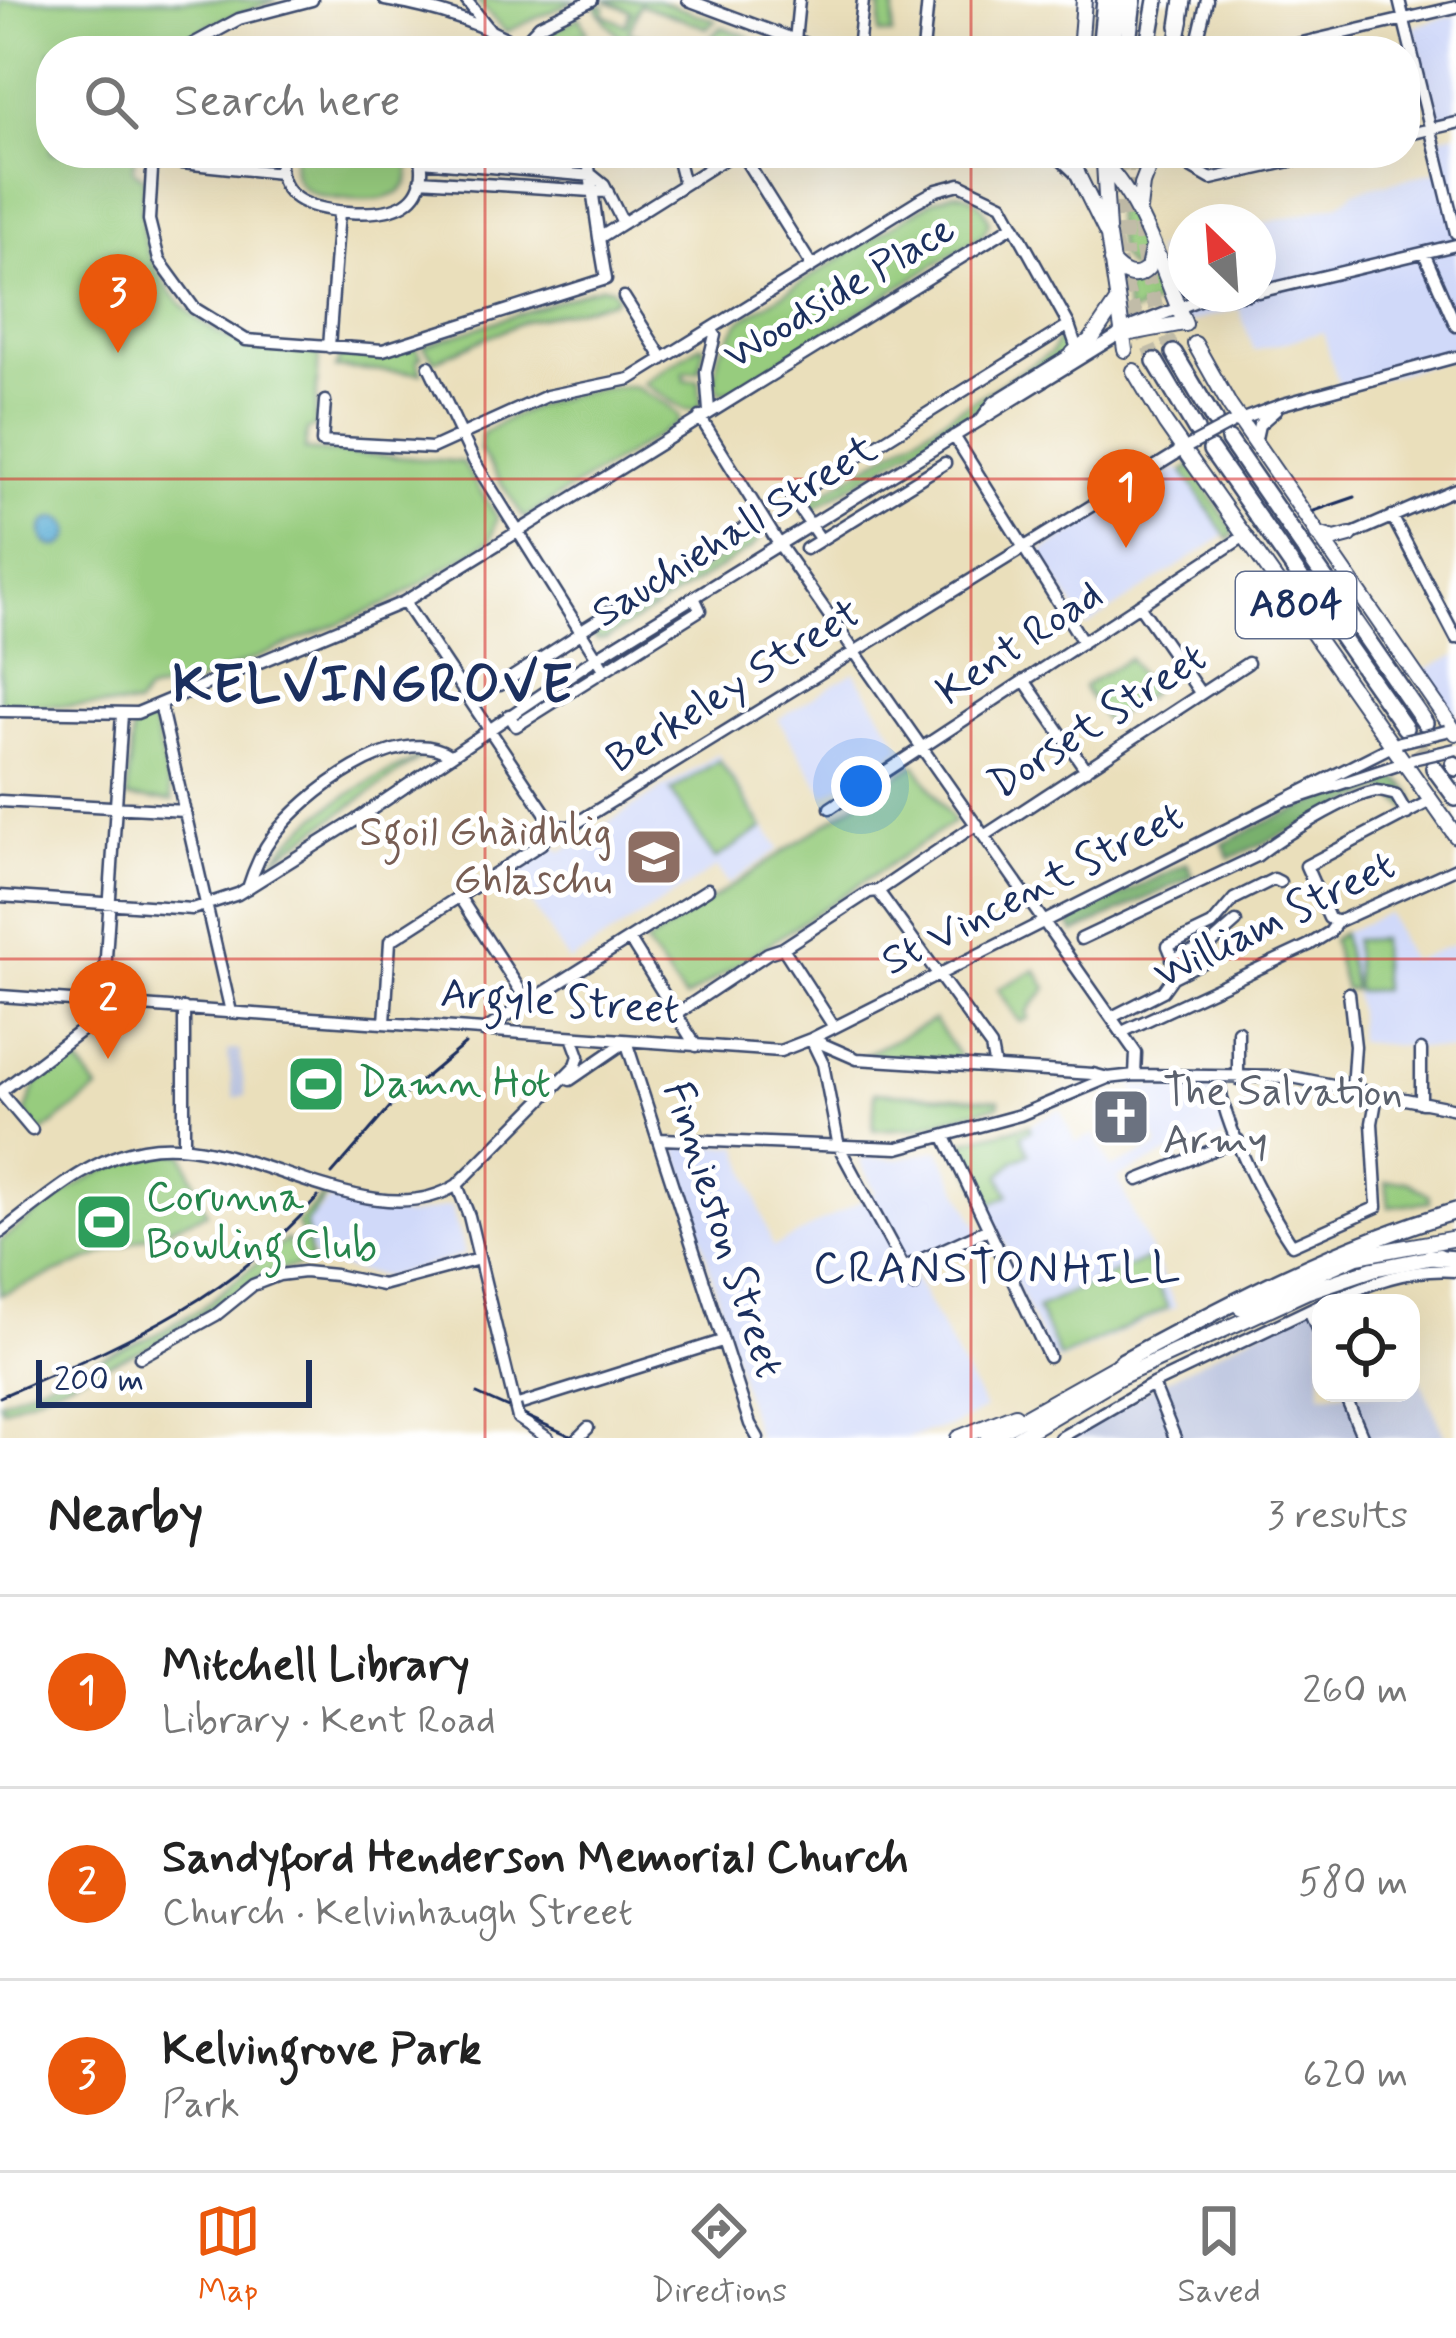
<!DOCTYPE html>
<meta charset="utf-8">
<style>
:root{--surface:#fff;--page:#f6f6f6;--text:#222;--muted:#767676;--line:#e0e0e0;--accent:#ea580c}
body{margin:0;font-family:Mynerve,sans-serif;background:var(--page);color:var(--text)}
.controls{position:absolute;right:36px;bottom:36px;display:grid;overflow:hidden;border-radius:24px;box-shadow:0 12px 48px #0002}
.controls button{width:108px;height:108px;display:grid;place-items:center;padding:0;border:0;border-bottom:3px solid var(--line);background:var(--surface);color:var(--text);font:60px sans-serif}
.compass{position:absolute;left:1168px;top:204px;width:108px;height:108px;border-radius:50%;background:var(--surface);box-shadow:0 12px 48px #0002;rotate:335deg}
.scale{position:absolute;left:36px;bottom:30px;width:276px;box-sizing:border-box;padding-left:12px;border:6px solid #1b2f5e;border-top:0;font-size:33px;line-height:42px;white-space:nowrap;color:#1b2f5e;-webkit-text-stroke:9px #fff;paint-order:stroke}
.you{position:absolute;left:861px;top:786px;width:42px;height:42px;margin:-30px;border:9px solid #fff;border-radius:50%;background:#1a73e8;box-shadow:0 0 0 18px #1a73e833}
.badge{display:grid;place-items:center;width:78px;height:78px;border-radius:50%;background:var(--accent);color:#fff;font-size:39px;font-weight:700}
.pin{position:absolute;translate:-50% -99px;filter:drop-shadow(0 3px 6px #0008)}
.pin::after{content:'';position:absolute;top:63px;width:42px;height:36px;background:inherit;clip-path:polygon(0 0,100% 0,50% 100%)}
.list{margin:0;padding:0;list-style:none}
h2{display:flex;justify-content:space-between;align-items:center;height:156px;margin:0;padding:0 48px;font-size:51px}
h2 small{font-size:39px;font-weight:400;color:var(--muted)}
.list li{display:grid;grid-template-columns:78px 1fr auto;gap:36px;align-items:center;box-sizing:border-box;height:192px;padding:0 48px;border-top:3px solid var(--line)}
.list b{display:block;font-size:45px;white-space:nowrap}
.list p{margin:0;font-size:39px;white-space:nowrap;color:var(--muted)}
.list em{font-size:39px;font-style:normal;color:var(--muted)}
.icon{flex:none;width:66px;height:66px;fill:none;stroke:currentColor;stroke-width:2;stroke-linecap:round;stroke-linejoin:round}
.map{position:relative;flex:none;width:1456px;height:1438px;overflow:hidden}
.search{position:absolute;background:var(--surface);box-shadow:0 12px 48px #0002;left:36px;right:36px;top:36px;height:132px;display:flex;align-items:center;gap:30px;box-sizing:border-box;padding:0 42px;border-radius:48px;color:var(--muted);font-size:45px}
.sheet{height:732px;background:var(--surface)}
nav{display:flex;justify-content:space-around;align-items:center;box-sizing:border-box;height:168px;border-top:3px solid var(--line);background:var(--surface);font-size:33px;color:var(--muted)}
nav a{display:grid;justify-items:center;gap:6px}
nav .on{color:var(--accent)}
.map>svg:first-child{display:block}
.built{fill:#d0d9f9}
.industrial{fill:#bac3de}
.green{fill:#97cc7e;stroke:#597e6e;stroke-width:3}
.forest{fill:#79b06d;stroke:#4a7066;stroke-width:3}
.water{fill:#58acd4;stroke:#3a6e99;stroke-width:3}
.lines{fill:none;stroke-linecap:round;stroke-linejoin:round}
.highway-tunnel{stroke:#c1bca8;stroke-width:15;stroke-dasharray:15 8;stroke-linecap:butt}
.minor-casing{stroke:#3a496c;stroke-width:15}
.major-casing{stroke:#3a496c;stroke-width:18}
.highway-casing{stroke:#3a496c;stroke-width:20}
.minor{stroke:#fff;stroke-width:10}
.major{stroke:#fff;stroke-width:14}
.highway{stroke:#fff;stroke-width:15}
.rail{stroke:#1b2f5e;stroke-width:3}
.minor-bridge-casing{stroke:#3a496c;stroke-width:15;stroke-linecap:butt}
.minor-bridge{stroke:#fff;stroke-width:10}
.grid{fill:none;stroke:#d62828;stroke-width:3;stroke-opacity:0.55}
.labels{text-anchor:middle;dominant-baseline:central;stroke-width:10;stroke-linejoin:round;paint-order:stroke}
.shield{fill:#fff;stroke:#5f6d8e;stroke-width:3}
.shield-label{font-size:39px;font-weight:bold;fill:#1b2f5e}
.street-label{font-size:42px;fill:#1b2f5e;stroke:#fff}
.education-label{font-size:42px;fill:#785e54;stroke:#fff;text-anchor:end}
.leisure-label{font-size:42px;fill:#27864d;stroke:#fff;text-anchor:start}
.worship-label{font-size:42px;fill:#5b616d;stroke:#fff;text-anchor:start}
.neighbourhood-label{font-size:45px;letter-spacing:3px;fill:#1b2f5e;stroke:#fff}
.district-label{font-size:54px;font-weight:bold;letter-spacing:3px;fill:#1b2f5e;stroke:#fff}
</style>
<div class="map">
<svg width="1456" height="1438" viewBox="0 0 1456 1438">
<rect width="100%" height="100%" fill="#fff"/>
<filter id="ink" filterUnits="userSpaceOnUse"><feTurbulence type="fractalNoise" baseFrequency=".00833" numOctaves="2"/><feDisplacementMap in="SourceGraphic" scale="24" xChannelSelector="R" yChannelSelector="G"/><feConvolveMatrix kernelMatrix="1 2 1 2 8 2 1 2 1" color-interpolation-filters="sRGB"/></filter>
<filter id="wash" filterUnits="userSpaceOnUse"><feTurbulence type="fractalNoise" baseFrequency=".004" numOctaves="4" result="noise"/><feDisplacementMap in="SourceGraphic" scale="48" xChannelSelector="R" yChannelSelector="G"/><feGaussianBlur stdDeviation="2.7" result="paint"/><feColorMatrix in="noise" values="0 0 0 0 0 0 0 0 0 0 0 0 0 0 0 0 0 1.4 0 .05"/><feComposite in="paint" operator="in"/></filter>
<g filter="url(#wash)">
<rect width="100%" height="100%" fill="#eadfbb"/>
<path class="built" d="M 1456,15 L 1456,116 L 1436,121 L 1413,26 Z
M 1456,133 L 1456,189 L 1450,190 L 1437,137 Z
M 1442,170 L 1450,202 L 1456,200 L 1456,357 L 1340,390 L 1323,332 L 1254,351 L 1239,308 L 1185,324 L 1154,250 L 1186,242 L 1186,294 L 1258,294 L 1258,225 L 1340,204 L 1355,191 Z
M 1176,469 L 1183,471 L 1192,481 L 1224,536 L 1086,627 L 1040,552 Z
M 1456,656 L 1456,717 L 1423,670 Z
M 854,672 L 902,747 L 825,795 L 778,719 Z
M 718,754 L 779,849 L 728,884 L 717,867 L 569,962 L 524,892 L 513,896 L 503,880 L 556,847 L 561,852 Z
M 1388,913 L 1410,961 L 1456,943 L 1456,1051 L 1358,1042 L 1357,1009 L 1342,933 Z
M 1132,1085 L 1213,1091 L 1229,1135 L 1189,1153 L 1176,1150 L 1117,1178 L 1176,1307 L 1058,1362 L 1055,1356 L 1051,1358 L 1008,1268 L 1013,1264 L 987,1206 L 1009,1195 L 1000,1176 L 1014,1161 L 1021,1134 L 1030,1130 L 1029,1125 L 1060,1109 L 1076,1142 L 1095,1134 L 1111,1168 L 1159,1146 Z
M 739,1146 L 773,1247 L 876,1193 L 860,1162 L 863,1158 L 896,1159 L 939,1150 L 981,1234 L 908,1265 L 985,1409 L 953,1426 L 905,1438 L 757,1438 L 676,1147 Z
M 329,1200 L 407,1216 L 451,1206 L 465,1255 L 386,1277 L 316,1263 L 304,1226 Z"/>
<path class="industrial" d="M 239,1049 L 246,1096 L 234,1098 L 227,1051 Z
M 1381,1285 L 1388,1303 L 1321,1303 L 1321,1393 L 1411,1393 L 1411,1358 L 1446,1438 L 1057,1438 L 1311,1303 Z"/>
<path class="green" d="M 0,0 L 277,0 L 213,23 L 168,51 L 51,51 L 51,153 L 135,153 L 133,170 L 144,178 C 143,194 140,210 142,226 C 149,282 199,333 253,347 C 274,352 298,348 319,354 L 315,427 L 307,430 L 305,450 L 462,462 L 497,517 L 491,540 L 391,602 L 179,690 L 168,687 L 146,693 L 137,706 L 0,705 Z
M 476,0 L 576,0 L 506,32 Z
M 604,0 L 657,0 L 716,21 L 707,28 L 640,4 L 629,32 L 681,51 C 636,51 617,45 594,3 L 605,7 L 604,15 L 626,25 L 631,11 Z
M 867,0 L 895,0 L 892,35 L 879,34 L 881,7 L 866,6 Z
M 580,17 L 587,32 L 548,47 L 549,33 Z
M 722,27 L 750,37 L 750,51 L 702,51 L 700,46 Z
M 295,153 L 405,153 C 422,199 381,202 348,199 C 318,198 286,191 295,153 Z
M 1114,187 L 1144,246 L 1145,256 L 1137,268 L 1128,267 L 1120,256 L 1115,227 Z
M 954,193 C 973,193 985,205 989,223 L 983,235 L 733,390 L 719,393 L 715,377 L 719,353 L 740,321 L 934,200 Z
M 1153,271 L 1165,300 L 1128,315 L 1122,279 Z
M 602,286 L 612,288 L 617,296 L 613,301 L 525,321 L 435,360 L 423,346 Z
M 1061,333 L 1068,346 L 1062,356 L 807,513 L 799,501 L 809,502 L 1052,352 Z
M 701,345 L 704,346 L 699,371 L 684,372 L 685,380 L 699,380 L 701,403 L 697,409 L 685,410 L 643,383 Z
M 415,347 L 422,357 L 417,359 L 421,373 L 336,368 L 340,355 L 379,357 Z
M 635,387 L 666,404 L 679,416 L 678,423 L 524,518 L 480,450 L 482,434 C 524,407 584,384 635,387 Z
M 1191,466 L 1234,532 L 1229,540 L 1183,471 Z
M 754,528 L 759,540 L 751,548 L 606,639 L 597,640 L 590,631 L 605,630 L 747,541 Z
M 1129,658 L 1151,693 L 1106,722 L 1083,687 Z
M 133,722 L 153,722 L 172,801 L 127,798 Z
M 419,750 L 432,750 L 274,859 C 313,811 360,785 416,759 Z
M 719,760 L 763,828 L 715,859 L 671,791 Z
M 915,764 L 954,822 L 685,999 L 645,944 Z
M 1342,933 L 1354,989 L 1345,990 L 1332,940 Z
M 1380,939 L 1382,990 L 1356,991 L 1354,940 Z
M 1036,970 L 1047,988 L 1027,1012 L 1029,1018 L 1020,1022 L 998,989 Z
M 934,1020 L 963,1062 L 864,1055 Z
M 74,1057 L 98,1090 L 39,1135 L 26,1111 L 36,1084 Z
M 875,1092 L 999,1100 L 999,1105 L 914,1128 L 873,1130 Z
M 1029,1125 L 1031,1130 L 1021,1135 L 1029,1153 L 1014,1161 L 1000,1176 L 1009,1195 L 987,1206 L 962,1151 L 965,1141 Z
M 183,1153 L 207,1213 L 0,1295 L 0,1241 C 58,1198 107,1153 183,1153 Z
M 1406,1181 L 1429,1195 L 1430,1202 L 1389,1207 L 1386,1182 Z
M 322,1196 L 326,1196 L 306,1224 L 311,1263 L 266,1273 L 155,1344 L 3,1409 L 0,1401 L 155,1335 L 203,1307 L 287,1239 L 292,1248 L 304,1241 L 297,1224 Z
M 1146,1259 L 1168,1308 L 1060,1358 L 1037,1308 Z"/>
<path class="forest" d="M 1385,776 C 1398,775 1415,791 1415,805 L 1409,809 L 1384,789 L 1230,858 L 1223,844 L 1275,818 Z
M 1187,863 L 1193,876 L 1074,933 L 1068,921 Z"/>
<path class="water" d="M42 532a14 14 0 1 1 28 0a14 14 0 1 1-28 0Z"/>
</g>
<g filter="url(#ink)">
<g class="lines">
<path class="highway-tunnel" d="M 1120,157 L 1126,257
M 1136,157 C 1136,225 1144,291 1174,353
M 1113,238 L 1130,301 L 1155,361
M 1405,728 L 1433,766"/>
<defs>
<path id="minor" d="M 385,0 C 435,8 485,24 528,51
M 466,0 L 490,30
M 688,0 L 825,51
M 1399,0 L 1456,233
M 795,41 L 799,0
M 520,46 L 540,25 L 592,0
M 1272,50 L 1456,7
M 180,51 L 239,19 L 312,0
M 858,51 L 863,0
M 923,51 L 928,0
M 1195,51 L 1207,0
M 1405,135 L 1456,123
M 153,153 L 149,220 L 159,260 L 194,308 L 246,340 L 383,350 L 606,279 L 599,238 L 734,153
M 281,153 C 273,199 310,209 348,212 C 390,215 432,207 420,153
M 587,153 L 599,238
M 676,153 L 684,184
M 741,153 L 812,266
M 1054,153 L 1075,173
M 1181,153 L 1192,168 L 1211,179 L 1326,153
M 153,160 L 280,173
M 422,161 L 593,176
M 593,176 L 604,185 L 623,223
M 420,180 L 608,192
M 1424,253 L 1456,326
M 1168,267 L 1186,289
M 1258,292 L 1456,245
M 624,297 L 663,359
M 329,347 L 339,212
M 429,366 L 474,461 L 604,669
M 325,401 L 322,442 L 432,448 L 547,396 L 630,379 L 917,201 L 937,190 L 960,184 L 1002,204 L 1069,325 L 1076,346 L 1073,353 L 994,402 L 984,415
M 709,411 L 706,372 L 715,335 L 711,329
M 700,417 L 779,544 L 1136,1053 L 1135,1075
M 1235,422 L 1283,404 L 1456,357
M 954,436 L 1083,642
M 1255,443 L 1259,425 L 1276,410
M 1392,516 L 1456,638
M 1350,535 L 1456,489
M 821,540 L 792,498 L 1069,325
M 806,549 L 945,463
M 404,602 L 554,826
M 1139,605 L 1201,694
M 580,631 L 762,517
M 1024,680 L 1086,770
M 500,685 L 581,633
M 160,704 L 231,1012
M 0,711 L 137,713 L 404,602 L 1014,225
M 509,715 L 516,726 L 700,610 L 694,597
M 1291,800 L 1410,761
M 0,801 L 185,811
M 830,808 L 1246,535
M 554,826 L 570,827 L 1187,447
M 984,836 L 1248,663
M 248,888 C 254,869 261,852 273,836 C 304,795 398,721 450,755
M 878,891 L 991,1047 L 995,1068
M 458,895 L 529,1004
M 0,896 L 192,909 L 238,894 L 356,820 L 597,657 L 1131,327 L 1201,299 L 1248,294
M 1337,922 L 1329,918 L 1306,866 L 1432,800
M 1081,939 L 1257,856 C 1279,838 1350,794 1377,791 C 1380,791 1394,794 1396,795 L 1407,814
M 630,940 L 696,1046
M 783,948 L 834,1027
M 1172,959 L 1210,945
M 1177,968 L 1168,946 L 1212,925 L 1234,899 L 1274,879 L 1280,882
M 1349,993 L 1355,1046 L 1352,1089
M 0,996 L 780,1051 L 811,1039 L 1398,743
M 103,1003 L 122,714
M 678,1013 L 768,953 L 783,948 L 869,892 L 878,891 L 977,824
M 1112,1017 L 1163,991 L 1173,977 L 1203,962 L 1210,945 L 1236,922
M 385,1023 L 390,941 L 541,844 L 554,826
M 483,1031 L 708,889
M 1238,1031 L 1238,1079
M 1122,1032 L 1309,945 L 1330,932 L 1337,922 L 1456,868
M 811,1039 L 857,1059 L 1093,1074 L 1108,1078
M 811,1039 L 823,1064 L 839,1147 L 914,1286
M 626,1041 L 750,1424 L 758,1438
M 1219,1079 C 1222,1124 1266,1206 1292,1245 L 1377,1207 L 1372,1123 L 1377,1095
M 570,1080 L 624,1043
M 0,1092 L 83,1029 L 90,1020 L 92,1002
M 0,1092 L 32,1130
M 1421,1103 L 1421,1050
M 945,1137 L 1049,1357
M 661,1139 L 898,1148 L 1020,1115 L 1108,1078 L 1135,1075 L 1292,1077 L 1456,1109
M 184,1146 L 184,1008
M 1138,1180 L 1238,1140
M 457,1185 L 469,1216 L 515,1406 L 722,1341
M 0,1233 C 44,1200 87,1159 143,1149 C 244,1130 369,1240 457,1185 L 576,1065 L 579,1056 L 572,1037
M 905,1267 L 988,1229
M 1325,1303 C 1369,1284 1407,1267 1456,1271
M 1310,1312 L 1321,1339
M 140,1357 L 216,1315 L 253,1285 L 279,1275 L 304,1272 L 335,1275 L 382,1285 L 479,1259
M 1153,1384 L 1175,1438
M 1344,1393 L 1363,1438
M 518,1418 L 548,1438
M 578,1438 L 588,1428
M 1060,1438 L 1153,1384 L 1321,1304"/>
<path id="major" d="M 1080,51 L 1084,0
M 1175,51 L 1181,21
M 1071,153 L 1078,175 L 1108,236 L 1125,350
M 1096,156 C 1142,196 1161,269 1185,324
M 1104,163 L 1108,230
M 1139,209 L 1142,184 L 1154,153
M 1111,261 C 1121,273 1135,282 1148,268 L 1152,250
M 1120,335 L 1184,323
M 1195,344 L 1230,406 L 1456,733
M 1073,353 L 1091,340 L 1116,303
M 1134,371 L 1165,423 L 1456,836
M 1317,534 L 1335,539 L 1350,535
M 1240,1307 L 1357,1256 L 1456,1238
M 958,1438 L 1015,1415
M 988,1438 L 1132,1357
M 1017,1438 L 1118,1378 L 1308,1291 L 1373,1269 L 1439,1256"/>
<path id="highway" d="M 1179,26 L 1183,0
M 1100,51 L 1105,0
M 1111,51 L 1119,0
M 1127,51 L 1133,0
M 1147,51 L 1156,0
M 1093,154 L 1104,153 L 1104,163
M 1120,157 L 1120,153
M 1136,157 L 1136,153
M 1174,353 L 1214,420
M 1155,361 L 1196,430
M 1229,440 L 1425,723
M 1211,450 L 1405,728
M 1454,764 L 1456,768
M 1434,768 L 1456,798
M 1430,1257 L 1456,1259
M 1123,1361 C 1230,1303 1338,1246 1456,1211"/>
</defs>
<use href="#minor" class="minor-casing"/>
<use href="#major" class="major-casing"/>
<use href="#highway" class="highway-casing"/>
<use href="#minor" class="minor"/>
<use href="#major" class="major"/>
<use href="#highway" class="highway"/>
<path class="rail" d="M 1314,511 L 1355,497
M 332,1174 L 390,1107 L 465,1044
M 477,1394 L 575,1438
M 0,1397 C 123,1343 227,1302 318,1197"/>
<defs>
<path id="minor-bridge" d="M 1189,446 L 1232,423
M 1400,742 L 1447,731
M 1412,759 L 1456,749
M 515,1406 L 518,1418"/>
</defs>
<use href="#minor-bridge" class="minor-bridge-casing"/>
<use href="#minor-bridge" class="minor-bridge"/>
</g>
</g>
<path class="grid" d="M 485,0 L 485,51M 971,0 L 971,51M 485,153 L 485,1438M 971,153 L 971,1438M 0,479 L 1456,479M 0,959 L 1456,959"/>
<defs>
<symbol id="school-square" viewBox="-11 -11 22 22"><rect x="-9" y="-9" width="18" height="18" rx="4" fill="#8d6e63" stroke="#fff"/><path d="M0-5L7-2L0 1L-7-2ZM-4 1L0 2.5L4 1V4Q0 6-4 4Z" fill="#fff"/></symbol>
<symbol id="stadium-square" viewBox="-11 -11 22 22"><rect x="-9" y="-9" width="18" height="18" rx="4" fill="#2e9e5b" stroke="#fff"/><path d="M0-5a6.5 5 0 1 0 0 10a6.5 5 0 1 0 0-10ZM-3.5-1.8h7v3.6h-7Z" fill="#fff"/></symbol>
<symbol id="church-square" viewBox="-11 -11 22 22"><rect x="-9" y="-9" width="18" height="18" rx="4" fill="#6b7280" stroke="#fff"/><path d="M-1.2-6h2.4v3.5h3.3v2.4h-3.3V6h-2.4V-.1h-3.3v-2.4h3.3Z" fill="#fff"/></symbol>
</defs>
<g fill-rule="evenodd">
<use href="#school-square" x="621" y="824" width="66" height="66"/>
<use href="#stadium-square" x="283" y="1051" width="66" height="66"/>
<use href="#church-square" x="1088" y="1084" width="66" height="66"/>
<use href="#stadium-square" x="71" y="1189" width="66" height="66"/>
</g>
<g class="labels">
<rect class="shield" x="1236" y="572" width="120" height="66" rx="9"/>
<g class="shield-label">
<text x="1296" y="605">A804</text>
</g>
<g class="street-label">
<text transform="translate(840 293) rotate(-31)">Woodside Place</text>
<text transform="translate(735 532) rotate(-32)">Sauchiehall Street</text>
<text transform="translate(1020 644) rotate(-34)">Kent Road</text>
<text transform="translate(734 687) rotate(-32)">Berkeley Street</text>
<text transform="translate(1098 722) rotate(-33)">Dorset Street</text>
<text transform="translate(1033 890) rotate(-27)">St Vincent Street</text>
<text transform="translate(1275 921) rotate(-26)">William Street</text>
<text transform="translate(560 1003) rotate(4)">Argyle Street</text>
<text transform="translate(722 1230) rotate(72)">Finnieston Street</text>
</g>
<g class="education-label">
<text x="612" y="833">Sgoil Ghàidhlig<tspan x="612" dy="48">Ghlaschu</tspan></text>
</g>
<g class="leisure-label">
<text x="358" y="1084">Damn Hot</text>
<text x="146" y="1198">Corunna<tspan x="146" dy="48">Bowling Club</tspan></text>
</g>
<g class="worship-label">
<text x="1163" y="1093">The Salvation<tspan x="1163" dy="48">Army</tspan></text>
</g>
<g class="neighbourhood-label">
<text x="998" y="1269">CRANSTONHILL</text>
</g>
<g class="district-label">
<text x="374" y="686">KELVINGROVE</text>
</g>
</g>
</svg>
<div class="controls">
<button><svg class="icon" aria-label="locate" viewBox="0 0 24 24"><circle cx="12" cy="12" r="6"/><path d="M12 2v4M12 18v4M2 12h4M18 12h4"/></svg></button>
</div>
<svg class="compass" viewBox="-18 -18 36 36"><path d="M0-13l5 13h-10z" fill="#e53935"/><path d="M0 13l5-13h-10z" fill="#767676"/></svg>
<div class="scale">200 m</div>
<div class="you"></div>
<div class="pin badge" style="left:1126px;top:548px">1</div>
<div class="pin badge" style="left:108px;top:1059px">2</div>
<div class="pin badge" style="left:118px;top:353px">3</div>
<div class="search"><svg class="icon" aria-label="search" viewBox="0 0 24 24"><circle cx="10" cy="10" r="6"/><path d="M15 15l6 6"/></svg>Search here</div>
</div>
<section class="sheet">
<h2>Nearby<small>3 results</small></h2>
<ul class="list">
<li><span class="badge">1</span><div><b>Mitchell Library</b><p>Library · Kent Road</p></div><em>260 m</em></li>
<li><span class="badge">2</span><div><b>Sandyford Henderson Memorial Church</b><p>Church · Kelvinhaugh Street</p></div><em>580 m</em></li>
<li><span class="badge">3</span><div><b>Kelvingrove Park</b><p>Park</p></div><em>620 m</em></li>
</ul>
</section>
<nav>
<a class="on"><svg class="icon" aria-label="map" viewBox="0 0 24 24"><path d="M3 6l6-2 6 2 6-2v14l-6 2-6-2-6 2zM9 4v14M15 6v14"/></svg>Map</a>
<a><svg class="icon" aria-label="directions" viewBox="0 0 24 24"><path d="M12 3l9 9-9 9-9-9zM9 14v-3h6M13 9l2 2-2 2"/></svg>Directions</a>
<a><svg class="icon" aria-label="saved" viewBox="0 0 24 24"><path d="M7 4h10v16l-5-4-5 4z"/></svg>Saved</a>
</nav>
